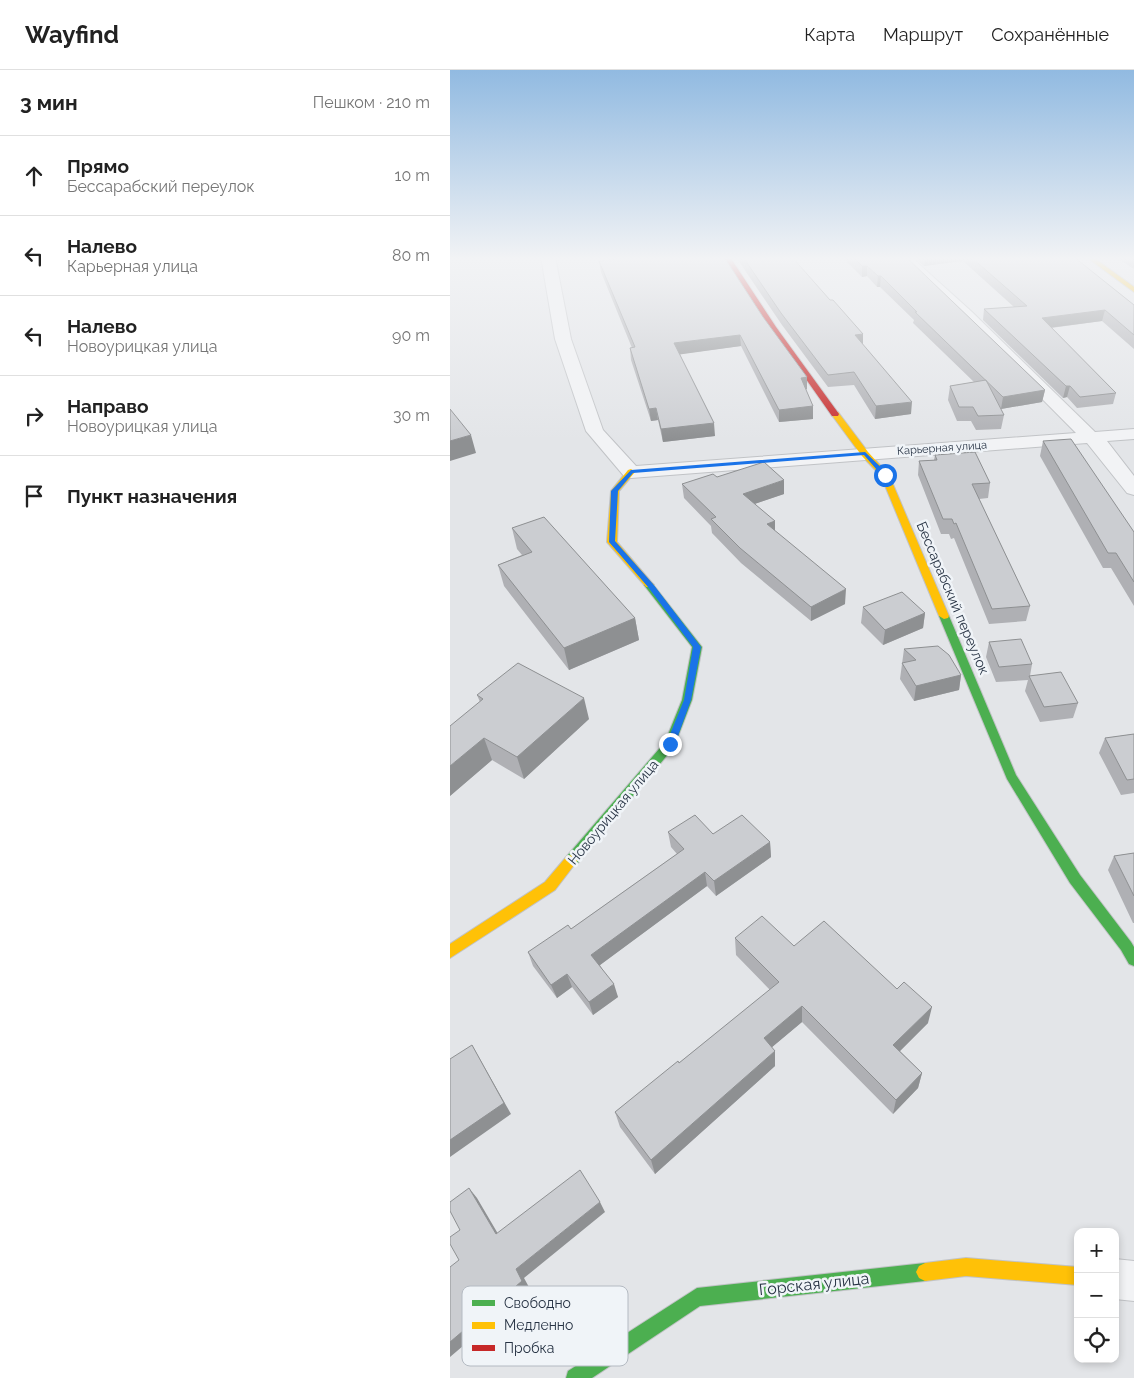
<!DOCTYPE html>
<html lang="ru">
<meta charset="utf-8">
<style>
:root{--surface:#fff;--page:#f6f6f6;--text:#222;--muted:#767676;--line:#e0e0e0}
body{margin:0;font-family:Raleway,sans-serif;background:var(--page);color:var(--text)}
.controls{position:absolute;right:15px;bottom:15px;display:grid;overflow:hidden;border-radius:10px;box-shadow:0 2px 8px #0003}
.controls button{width:45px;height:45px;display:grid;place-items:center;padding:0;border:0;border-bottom:1px solid var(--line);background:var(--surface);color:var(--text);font:25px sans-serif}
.stop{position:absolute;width:15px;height:15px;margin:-11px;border:4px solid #1a73e8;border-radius:50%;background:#fff}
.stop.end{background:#1a73e8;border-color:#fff;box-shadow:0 1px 5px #0008}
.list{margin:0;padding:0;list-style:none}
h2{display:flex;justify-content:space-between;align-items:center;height:65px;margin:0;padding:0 20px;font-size:21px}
h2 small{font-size:16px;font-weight:400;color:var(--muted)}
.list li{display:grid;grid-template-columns:32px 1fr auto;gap:15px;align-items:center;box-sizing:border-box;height:80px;padding:0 20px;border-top:1px solid var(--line)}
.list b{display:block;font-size:19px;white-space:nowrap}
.list p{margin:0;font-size:16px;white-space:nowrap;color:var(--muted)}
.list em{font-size:16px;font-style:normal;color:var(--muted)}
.icon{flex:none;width:28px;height:28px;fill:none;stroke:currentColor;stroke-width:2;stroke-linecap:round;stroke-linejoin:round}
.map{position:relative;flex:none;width:684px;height:1308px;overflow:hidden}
header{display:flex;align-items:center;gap:30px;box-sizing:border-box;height:70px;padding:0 25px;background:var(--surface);border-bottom:1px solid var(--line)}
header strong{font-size:24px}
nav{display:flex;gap:28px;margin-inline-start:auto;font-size:18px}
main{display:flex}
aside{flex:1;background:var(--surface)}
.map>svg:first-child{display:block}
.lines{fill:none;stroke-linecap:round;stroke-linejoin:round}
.street-casing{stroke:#c1c3c6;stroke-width:2}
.fast-casing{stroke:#c1c3c6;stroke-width:2}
.slow-casing{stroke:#c1c3c6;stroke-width:2}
.jam-casing{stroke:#c1c3c6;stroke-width:2}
.street{fill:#f2f3f5;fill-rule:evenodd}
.fast{fill:#4caf50;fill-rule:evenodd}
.slow{fill:#ffc107;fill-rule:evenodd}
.jam{fill:#c62828;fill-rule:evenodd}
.wall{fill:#afb0b4}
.shaded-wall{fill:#8e9092}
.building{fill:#cbcdd1;stroke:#8e9092}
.route{fill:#1a73e8}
.labels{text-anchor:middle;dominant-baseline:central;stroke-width:5;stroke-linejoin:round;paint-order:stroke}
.far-street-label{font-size:11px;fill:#273344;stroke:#f0f4f8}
.street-label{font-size:14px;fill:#273344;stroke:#f0f4f8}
.near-street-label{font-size:16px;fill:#273344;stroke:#f0f4f8}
.key{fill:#f0f4f8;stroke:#b4bac2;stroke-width:1}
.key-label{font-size:14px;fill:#273344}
</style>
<header>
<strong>Wayfind</strong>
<nav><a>Карта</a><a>Маршрут</a><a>Сохранённые</a></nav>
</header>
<main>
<aside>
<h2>3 мин<small>Пешком · 210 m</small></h2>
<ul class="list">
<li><svg class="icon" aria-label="ahead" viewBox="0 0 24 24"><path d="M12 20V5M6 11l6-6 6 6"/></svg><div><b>Прямо</b><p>Бессарабский переулок</p></div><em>10 m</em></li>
<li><svg class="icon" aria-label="left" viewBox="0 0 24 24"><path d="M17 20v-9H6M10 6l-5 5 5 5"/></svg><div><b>Налево</b><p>Карьерная улица</p></div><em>80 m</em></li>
<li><svg class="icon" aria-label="left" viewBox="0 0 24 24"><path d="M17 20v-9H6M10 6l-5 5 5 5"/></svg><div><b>Налево</b><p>Новоурицкая улица</p></div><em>90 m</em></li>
<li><svg class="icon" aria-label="right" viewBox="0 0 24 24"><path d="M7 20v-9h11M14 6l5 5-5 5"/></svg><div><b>Направо</b><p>Новоурицкая улица</p></div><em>30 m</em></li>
<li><svg class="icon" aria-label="arrive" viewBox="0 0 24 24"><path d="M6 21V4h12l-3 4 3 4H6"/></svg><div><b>Пункт назначения</b></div></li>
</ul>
</aside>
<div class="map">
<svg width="684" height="1308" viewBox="0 0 684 1308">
<rect width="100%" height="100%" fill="#e3e5e8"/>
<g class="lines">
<defs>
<path id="street" d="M 91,187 L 105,187 L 121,269 L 153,360 L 186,396 L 626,363 L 512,248 L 447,187 L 461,187 L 522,242 L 645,362 L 684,359 L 684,369 L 657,371 L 684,406 L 684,425 L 677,423 L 637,373 L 181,408 L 174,406 L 136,361 L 105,269 Z
M 665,1189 L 684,1191 L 684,1231 L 665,1229 Z"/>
<path id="fast" d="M 199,512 L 202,513 L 252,577 L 242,630 L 224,677 L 127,794 L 122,795 L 117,794 L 116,790 L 117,786 L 215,672 L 232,630 L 242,577 L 194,515 Z
M 494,543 L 499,546 L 566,705 L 630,805 L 681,872 L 684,877 L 684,896 L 679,894 L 671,880 L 620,813 L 557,709 L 489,546 Z
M 475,1193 L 481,1196 L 484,1202 L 481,1208 L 475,1211 L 250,1236 L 142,1308 L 116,1308 L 118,1301 L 247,1218 Z"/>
<path id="slow" d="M 636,187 L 643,187 L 684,217 L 684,222 Z
M 382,342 L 388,342 L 418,382 L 439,405 L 499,546 L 498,548 L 494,549 L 489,546 L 431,406 L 412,386 L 381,344 Z
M 181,399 L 185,402 L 169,421 L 167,472 L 202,513 L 204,515 L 202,517 L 196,517 L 157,472 L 161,421 L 178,400 Z
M 122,785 L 127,786 L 128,790 L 105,820 L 0,888 L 0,874 L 95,812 L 117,786 Z
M 516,1188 L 628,1197 L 628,1215 L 516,1206 L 475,1211 L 469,1208 L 466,1202 L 469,1196 L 475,1193 Z"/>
<path id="jam" d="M 274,187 L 280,187 L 326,257 L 389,344 L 388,346 L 382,346 L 320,258 Z"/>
</defs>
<use href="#street" class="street-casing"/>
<use href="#fast" class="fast-casing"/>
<use href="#slow" class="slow-casing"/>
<use href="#jam" class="jam-casing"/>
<use href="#street" class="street"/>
<use href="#fast" class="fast"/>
<use href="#slow" class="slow"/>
<use href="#jam" class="jam"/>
</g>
<path class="wall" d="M 274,187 L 357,319 L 356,320 L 363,336 L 363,349 L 329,352 L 291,276 L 230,284 L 265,366 L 213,372 L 208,350 L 201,351 L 181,290 L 180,278 L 182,278 L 151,202 L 149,191 Z
M 286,187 L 342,187 L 380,230 L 413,264 L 413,275 L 461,344 L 425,349 L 404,315 L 378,317 L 332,255 Z
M 392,187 L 456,187 L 595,320 L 592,332 L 551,339 L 554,345 L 551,359 L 526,360 L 521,351 L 507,351 L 498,330 L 500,316 L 524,312 L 463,253 L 464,250 L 430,217 L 427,217 L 417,206 L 412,207 Z
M 463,187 L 624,187 L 684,235 L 684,279 L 652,251 L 601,258 L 666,323 L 663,334 L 627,338 L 617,327 L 613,328 L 533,250 L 534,239 L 564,237 L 513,191 L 474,196 Z
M 665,187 L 684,187 L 684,199 Z
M 593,371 L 684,462 L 684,536 L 661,498 L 653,498 L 590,386 Z
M 485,385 L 540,413 L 538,428 L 529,429 L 580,536 L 576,551 L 539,554 L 504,468 L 501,469 L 499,464 L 491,464 L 468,405 L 469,391 L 484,390 Z
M 267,407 L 334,424 L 304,434 L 325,451 L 325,461 L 395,534 L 361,551 L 291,493 L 262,463 L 261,456 L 234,428 L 232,414 Z
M 62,458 L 185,548 L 189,570 L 119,600 L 54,516 L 48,495 L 72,485 L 67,479 Z
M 413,537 L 475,543 L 473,558 L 433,575 L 411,553 Z
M 539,572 L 582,594 L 580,606 L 628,633 L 623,648 L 590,652 L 575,621 L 578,610 L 546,612 L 536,587 Z
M 454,579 L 511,605 L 509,620 L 464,631 L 450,609 Z
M 27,625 L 139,649 L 74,709 L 42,690 L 0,726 L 30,632 Z
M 684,664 L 684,723 L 671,725 L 649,683 L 655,668 Z
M 218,762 L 263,764 L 320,772 L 321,787 L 266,826 L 257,816 L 150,895 L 168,927 L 143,945 L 122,917 L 107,928 L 83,896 L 78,882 L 121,859 L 227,784 L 221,777 Z
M 684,783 L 684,853 L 683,853 L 658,800 L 664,786 Z
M 285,868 L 344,876 L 478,953 L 450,981 L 472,1003 L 468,1018 L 443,1044 L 352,952 L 322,977 L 325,996 L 205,1104 L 170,1057 L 165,1042 L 229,993 L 320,920 L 286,885 Z"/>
<path class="shaded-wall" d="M 475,187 L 514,187 L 513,191 L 474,196 Z
M 412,196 L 417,196 L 417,206 L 412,207 Z
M 428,206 L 431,206 L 430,217 L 427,217 Z
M 655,240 L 652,251 L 590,259 L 592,248 Z
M 413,264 L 413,276 L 405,265 Z
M 290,265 L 291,276 L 226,285 L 224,273 Z
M 357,307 L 357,319 L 350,320 L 351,308 Z
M 616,316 L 620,316 L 617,327 L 613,328 Z
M 595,320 L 592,332 L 551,339 L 553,327 Z
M 462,332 L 461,344 L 425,349 L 426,336 Z
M 363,336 L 363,349 L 329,352 L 329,340 Z
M 206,338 L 208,350 L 201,351 L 199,339 Z
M 264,353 L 265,366 L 213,372 L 211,359 Z
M 21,365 L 26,383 L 0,391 L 0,371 Z
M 334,410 L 334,424 L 293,438 L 293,424 Z
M 325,451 L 325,466 L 317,454 Z
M 396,519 L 395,534 L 361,551 L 361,537 Z
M 475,543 L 473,558 L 433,575 L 435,560 Z
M 185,548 L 189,570 L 119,600 L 114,578 Z
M 511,605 L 509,620 L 464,631 L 466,616 Z
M 134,628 L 139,649 L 74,709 L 67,687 Z
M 34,668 L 42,690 L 0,726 L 0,696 Z
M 320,772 L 321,787 L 266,826 L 264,811 Z
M 255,802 L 257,816 L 146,898 L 141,885 Z
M 117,904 L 122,917 L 107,928 L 101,915 Z
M 164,914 L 168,927 L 143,945 L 139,932 Z
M 352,936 L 352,952 L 315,983 L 314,968 Z
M 482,937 L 478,953 L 440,991 L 443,975 Z
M 22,975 L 61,1044 L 0,1087 L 0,1070 Z
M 325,981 L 325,996 L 205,1104 L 201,1090 Z
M 472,1003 L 468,1018 L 443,1044 L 446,1030 Z
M 19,1118 L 27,1128 L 54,1174 L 46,1164 Z
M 150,1132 L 155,1142 L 74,1208 L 80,1219 L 0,1287 L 0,1272 L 66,1199 Z"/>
<path class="building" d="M 183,187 L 274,187 L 313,247 L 357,307 L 351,308 L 363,336 L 329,340 L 290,265 L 224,273 L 264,353 L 211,359 L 206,338 L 199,339 L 180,278 L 185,277 L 149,191 Z
M 293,187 L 342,187 L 380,230 L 383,230 L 413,264 L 405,265 L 462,332 L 426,336 L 404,302 L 378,305 L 331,243 Z
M 403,187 L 456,187 L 595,320 L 553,327 L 465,242 L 467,242 L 431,206 L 428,206 L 417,196 L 412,196 Z
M 521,187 L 624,187 L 684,235 L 684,265 L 655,240 L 592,248 L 666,323 L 630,327 L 620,316 L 616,316 L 534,239 L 577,236 Z
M 536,310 L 554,345 L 528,346 L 523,337 L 509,337 L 500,316 Z
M 0,339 L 21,365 L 0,371 Z
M 621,369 L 684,462 L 684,512 L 666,483 L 658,483 L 593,371 Z
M 525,382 L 540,413 L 522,414 L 580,536 L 542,539 L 506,453 L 504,454 L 502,449 L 493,449 L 469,391 L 487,390 L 485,385 Z
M 314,392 L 334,410 L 293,424 L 325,451 L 317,454 L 396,519 L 361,537 L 290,478 L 261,449 L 266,447 L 232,414 L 263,404 L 267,407 Z
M 94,447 L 185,548 L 114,578 L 48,495 L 82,482 L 62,458 Z
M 452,522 L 475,543 L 435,560 L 413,537 Z
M 571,569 L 582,594 L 549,597 L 539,572 Z
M 488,576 L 499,585 L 511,605 L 466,616 L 452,593 L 466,590 L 454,579 Z
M 68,593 L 134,628 L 67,687 L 34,668 L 0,696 L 0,656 L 33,629 L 27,625 Z
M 611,602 L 628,633 L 594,637 L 579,606 Z
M 684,664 L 684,709 L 677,710 L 655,668 Z
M 245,745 L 263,764 L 292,745 L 320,772 L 264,811 L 255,802 L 141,885 L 164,914 L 139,932 L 117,904 L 101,915 L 78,882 L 118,855 L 121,859 L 234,779 L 218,762 Z
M 684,783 L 684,826 L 664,786 Z
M 312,846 L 344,876 L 374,851 L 447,919 L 454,912 L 482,937 L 443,975 L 472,1003 L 446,1030 L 352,936 L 314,968 L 325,981 L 201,1090 L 165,1042 L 228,991 L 229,993 L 329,912 L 285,868 Z
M 22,975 L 54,1033 L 0,1070 L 0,989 Z
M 130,1100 L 150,1132 L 66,1199 L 72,1211 L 0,1272 L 0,1197 L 9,1190 L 0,1174 L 0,1167 L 10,1160 L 0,1141 L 0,1132 L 19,1118 L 46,1164 Z"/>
<linearGradient id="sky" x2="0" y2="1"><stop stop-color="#91bae1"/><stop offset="0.51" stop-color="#f2f3f5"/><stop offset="1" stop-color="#f2f3f5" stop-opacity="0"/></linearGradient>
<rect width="684" height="370" fill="url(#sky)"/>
<path class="route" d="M 415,382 L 438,404 L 438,407 L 433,407 L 414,385 L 183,403 L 168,421 L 165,471 L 203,514 L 251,577 L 241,630 L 225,674 L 223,676 L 217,676 L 216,674 L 234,630 L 243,577 L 198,517 L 159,472 L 161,421 L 181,400 Z"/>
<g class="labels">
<g class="far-street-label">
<text transform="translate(492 378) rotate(-4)">Карьерная улица</text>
</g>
<g class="street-label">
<text transform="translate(503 528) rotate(67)">Бессарабский переулок</text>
<text transform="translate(163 742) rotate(-50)">Новоурицкая улица</text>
</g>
<g class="near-street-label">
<text transform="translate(364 1214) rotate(-6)">Горская улица</text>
</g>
</g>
<rect x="12" y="1216" width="166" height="80" rx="8" class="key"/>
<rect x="22" y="1230" width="23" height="6" fill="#4caf50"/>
<rect x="22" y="1252" width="23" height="7" fill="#ffc107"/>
<rect x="22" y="1275" width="23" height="6" fill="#c62828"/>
<g class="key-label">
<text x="54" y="1238">Свободно</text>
<text x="54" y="1260">Медленно</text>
<text x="54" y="1283">Пробка</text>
</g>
</svg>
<div class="controls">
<button>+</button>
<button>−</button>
<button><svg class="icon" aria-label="locate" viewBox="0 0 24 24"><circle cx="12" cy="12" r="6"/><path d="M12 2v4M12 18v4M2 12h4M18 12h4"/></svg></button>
</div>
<div class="stop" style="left:435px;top:405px"></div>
<div class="stop end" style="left:220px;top:674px"></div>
</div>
</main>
